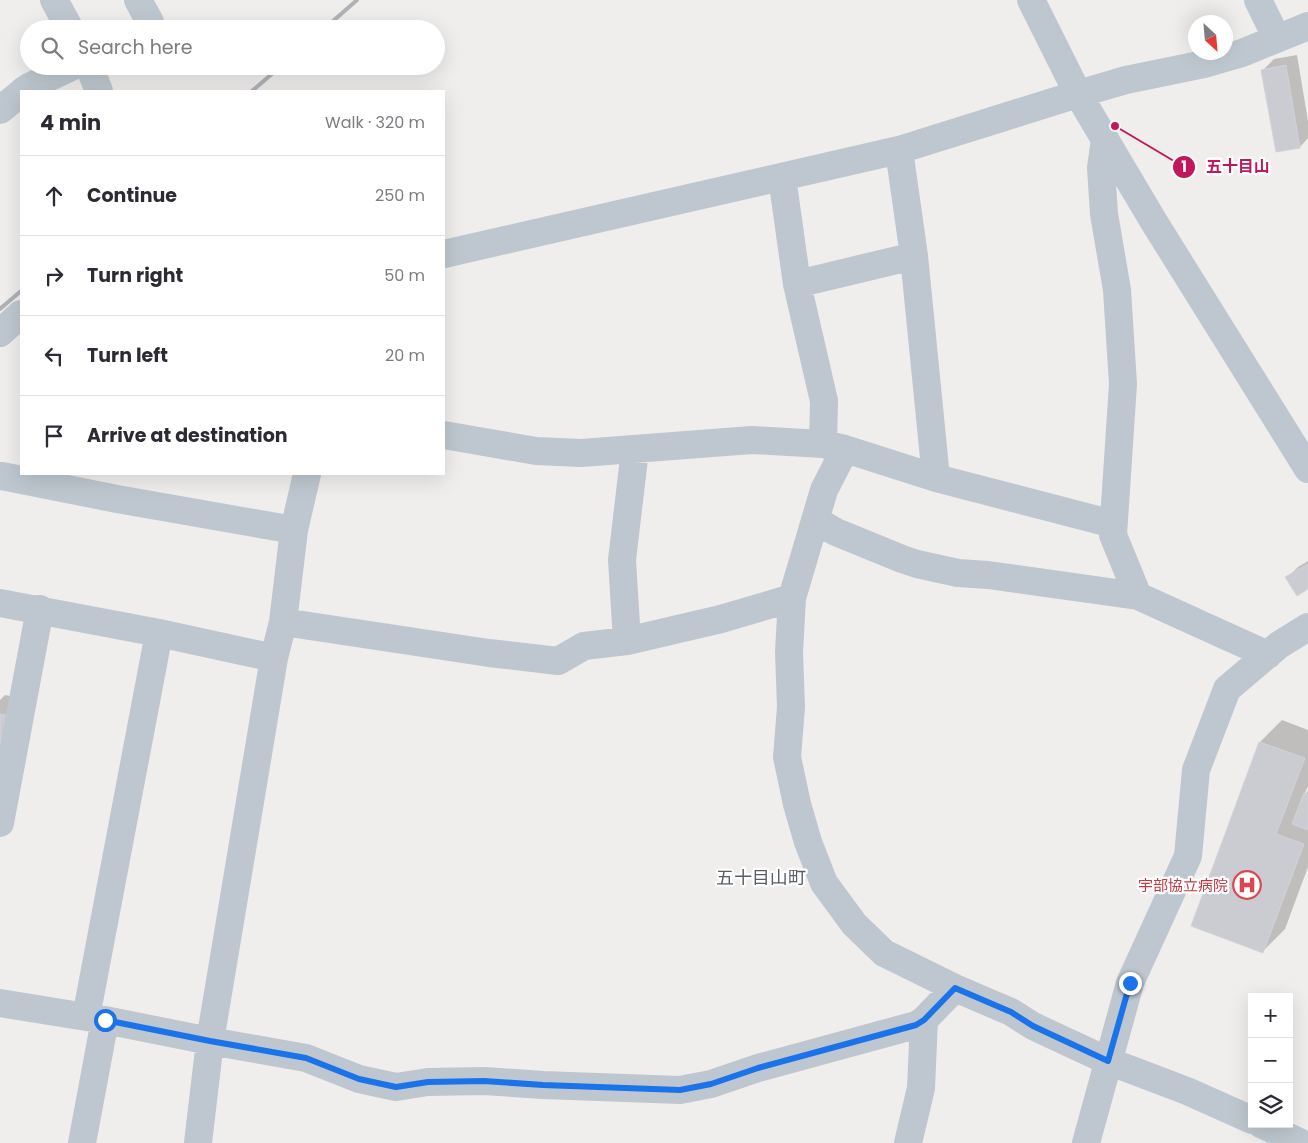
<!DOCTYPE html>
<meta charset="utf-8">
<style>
:root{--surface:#fff;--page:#f2f2f3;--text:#2b2b33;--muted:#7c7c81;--line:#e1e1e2}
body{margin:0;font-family:Poppins,"Noto Sans JP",sans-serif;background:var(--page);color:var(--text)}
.controls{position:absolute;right:15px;bottom:15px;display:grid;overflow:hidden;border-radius:0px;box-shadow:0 5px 20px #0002}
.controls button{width:45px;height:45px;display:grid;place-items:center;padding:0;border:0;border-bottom:1px solid var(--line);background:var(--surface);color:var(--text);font:25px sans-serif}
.compass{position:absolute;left:1188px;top:15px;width:45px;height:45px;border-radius:50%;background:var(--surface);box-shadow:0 5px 20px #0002;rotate:154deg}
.stop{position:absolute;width:15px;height:15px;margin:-11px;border:4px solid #1a73e8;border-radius:50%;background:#fff}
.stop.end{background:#1a73e8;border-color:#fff;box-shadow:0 1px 5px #0008}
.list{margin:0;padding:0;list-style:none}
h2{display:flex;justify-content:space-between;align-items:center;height:65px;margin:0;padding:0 20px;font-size:21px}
h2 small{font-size:16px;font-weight:400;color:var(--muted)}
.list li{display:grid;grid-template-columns:32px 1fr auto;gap:15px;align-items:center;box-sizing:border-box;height:80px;padding:0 20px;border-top:1px solid var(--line)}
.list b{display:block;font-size:19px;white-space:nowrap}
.list em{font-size:16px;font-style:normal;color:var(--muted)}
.icon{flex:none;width:28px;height:28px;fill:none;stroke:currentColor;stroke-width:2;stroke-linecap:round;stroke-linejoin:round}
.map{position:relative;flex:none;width:1308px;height:1143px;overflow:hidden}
.search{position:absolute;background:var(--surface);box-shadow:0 5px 20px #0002;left:20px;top:20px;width:425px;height:55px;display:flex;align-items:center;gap:12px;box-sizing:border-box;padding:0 18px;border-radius:28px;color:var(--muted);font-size:19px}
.panel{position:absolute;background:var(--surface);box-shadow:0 5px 20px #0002;left:20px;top:90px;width:425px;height:385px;border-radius:0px}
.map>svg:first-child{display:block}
.shadow{fill:#0003}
.building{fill:#caccd2;stroke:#d1d3d9}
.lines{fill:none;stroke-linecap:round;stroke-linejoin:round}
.minor{stroke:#bec7cf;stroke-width:28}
.rail{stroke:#afb2b7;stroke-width:4}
.route{stroke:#1a73e8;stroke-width:6}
.labels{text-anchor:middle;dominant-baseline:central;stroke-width:4.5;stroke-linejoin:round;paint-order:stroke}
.health-label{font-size:15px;fill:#be3a42;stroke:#fff;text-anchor:end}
.quarter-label{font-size:18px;fill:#5a5d62;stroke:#fff}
.leader{fill:none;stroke:#c2185b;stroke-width:2}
.callout-dot{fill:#c2185b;stroke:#fff;stroke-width:2}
.mark-label{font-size:15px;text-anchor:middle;font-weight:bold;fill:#fff}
.callout-label{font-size:16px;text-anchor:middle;font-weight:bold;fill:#c2185b;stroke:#fff;stroke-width:4.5;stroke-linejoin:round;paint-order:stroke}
</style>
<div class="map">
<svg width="1308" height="1143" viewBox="0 0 1308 1143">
<rect width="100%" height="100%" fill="#f0eded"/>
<path class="shadow" d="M 1297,55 L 1308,121 L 1308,138 L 1300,147 L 1263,70 L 1274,59 Z
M 1308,561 L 1308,587 L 1287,578 L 1298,567 Z
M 5,695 L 28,700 L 0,828 L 0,700 Z
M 1282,720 L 1308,730 L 1308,786 L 1304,795 L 1308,791 L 1308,867 L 1285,929 L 1263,951 L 1192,925 L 1260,742 Z"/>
<path class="building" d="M 1286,65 L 1300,148 L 1276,152 L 1261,70 Z
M 1308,564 L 1308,589 L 1297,596 L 1285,577 Z
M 0,714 L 12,716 L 0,775 Z
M 1259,742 L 1305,758 L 1276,834 L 1304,844 L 1263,953 L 1191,926 Z
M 1304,793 L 1308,795 L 1308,830 L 1292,824 Z"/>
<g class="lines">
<path class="minor" d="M 54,0 L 70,29
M 138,0 L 150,22
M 1031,0 L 1078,94 L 1154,222 L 1308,469
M 1258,0 L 1277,39
M 89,66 L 99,91
M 23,91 L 29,87 L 73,66
M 0,110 L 21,93
M 1105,139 L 1101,168 L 1104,214 L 1117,290 L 1123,384 L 1113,535 L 1138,596
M 899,150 L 914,256 L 936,478
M 782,177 L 797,284 L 824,401 L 823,444
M 444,254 L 899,150 L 1078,94 L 1126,80 L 1204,64 L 1242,53 L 1308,26
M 797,284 L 914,256
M 0,333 L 21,314
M 444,435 L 536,451 L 581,453 L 752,440 L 823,444 L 845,449 L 936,478 L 1113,524
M 2,476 L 117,499 L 294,530
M 815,520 L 836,532 L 902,559 L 917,564 L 958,573 L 988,575 L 1138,596 L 1268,655
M 792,598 L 824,490 L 845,449
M 0,603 L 159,633 L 274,658
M 283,622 L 489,653 L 558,661 L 584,646 L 627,641 L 721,619 L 792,598 L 789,652 L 791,707 L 787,757 L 797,804 L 808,842 L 824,883 L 854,924 L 884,953 L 955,988 L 1011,1012 L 1033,1026 L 1108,1061 L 1187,1091 L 1252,1120
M 627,641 L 622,560 L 635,450
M 0,823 L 40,609
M 0,1003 L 105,1020 L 210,1041 L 306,1058 L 359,1079 L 396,1087 L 428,1082 L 484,1081 L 543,1085 L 680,1090 L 711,1084 L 758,1068 L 916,1025 L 924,1020 L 955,988
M 86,1017 L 159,633
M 1261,1124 L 1301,1143
M 82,1143 L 105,1020
M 198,1143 L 210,1041 L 274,658 L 283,622 L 294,530 L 307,474
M 908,1143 L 921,1088 L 924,1020
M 1086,1143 L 1130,983 L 1188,856 L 1196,770 L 1227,689 L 1279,645 L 1308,627"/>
<path class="rail" d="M 324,29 L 357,0
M 252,91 L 281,66
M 0,309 L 21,291"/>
</g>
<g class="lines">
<path class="route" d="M 105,1020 L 210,1041 L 306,1058 L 359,1079 L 396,1087 L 428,1082 L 484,1081 L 543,1085 L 680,1090 L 711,1084 L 758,1068 L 916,1025 L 924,1020 L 955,988 L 1011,1012 L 1033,1026 L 1108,1061 L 1130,983"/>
</g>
<defs>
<symbol id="hospital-ring" viewBox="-11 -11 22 22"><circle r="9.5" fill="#fff" stroke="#e0444e" stroke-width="1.5"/><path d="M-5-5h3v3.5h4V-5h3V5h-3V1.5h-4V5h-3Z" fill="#e0444e"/></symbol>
</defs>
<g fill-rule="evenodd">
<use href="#hospital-ring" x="1231" y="869" width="32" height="32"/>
</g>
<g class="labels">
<g class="health-label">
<text x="1228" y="885">宇部協立病院</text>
</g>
<g class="quarter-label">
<text x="761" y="877">五十目山町</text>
</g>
</g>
<path class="leader" d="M1115 126L1184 167"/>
<g class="callout-dot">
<circle cx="1115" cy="126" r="5"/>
<circle cx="1184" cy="167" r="12"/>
</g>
<g class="mark-label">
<text x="1184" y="172">1</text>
</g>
<g class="callout-label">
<text x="1238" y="172">五十目山</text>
</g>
</svg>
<div class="controls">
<button>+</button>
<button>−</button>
<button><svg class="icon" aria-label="layers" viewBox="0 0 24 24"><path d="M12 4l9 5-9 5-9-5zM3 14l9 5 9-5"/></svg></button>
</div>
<svg class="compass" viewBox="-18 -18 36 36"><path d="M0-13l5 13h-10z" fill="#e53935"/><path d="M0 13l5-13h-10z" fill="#7c7c81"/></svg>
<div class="stop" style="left:105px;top:1020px"></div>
<div class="stop end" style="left:1130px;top:983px"></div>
<div class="search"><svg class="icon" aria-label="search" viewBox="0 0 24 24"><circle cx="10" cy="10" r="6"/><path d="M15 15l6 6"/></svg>Search here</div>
<section class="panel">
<h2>4 min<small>Walk · 320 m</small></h2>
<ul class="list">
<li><svg class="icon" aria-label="ahead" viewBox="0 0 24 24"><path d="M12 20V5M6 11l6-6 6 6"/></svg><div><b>Continue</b></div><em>250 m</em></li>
<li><svg class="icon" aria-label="right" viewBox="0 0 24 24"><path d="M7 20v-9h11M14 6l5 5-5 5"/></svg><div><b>Turn right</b></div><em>50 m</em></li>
<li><svg class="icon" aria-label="left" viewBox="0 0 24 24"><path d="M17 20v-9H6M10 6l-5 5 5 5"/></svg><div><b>Turn left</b></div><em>20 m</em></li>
<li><svg class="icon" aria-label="arrive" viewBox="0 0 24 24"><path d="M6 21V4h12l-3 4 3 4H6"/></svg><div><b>Arrive at destination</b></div></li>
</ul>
</section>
</div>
